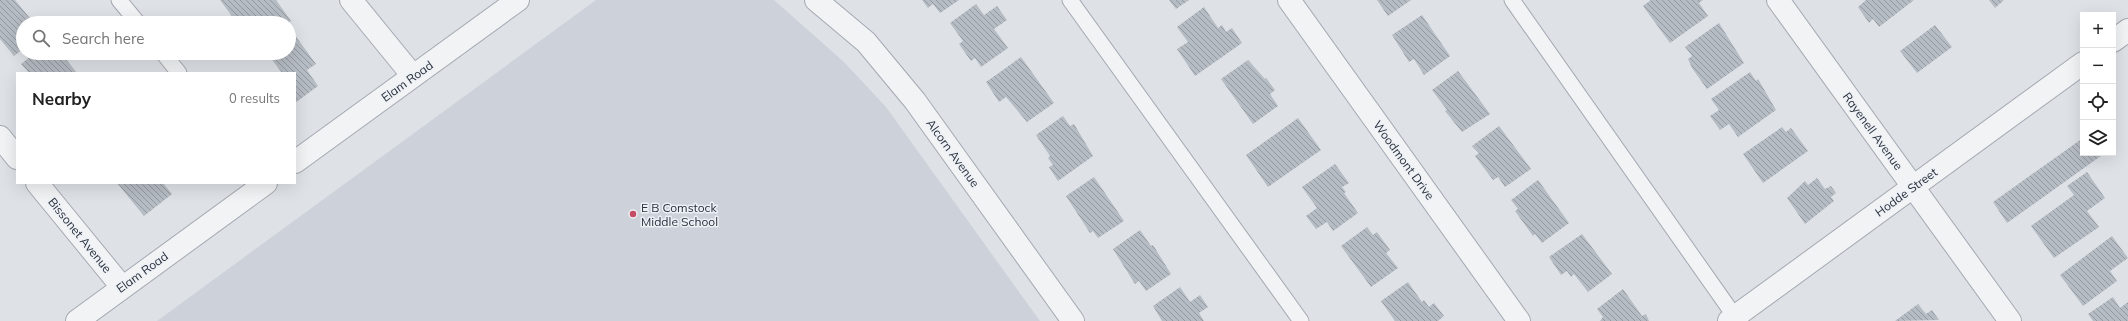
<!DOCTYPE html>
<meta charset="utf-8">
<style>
:root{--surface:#fff;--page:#f2f2f2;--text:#222;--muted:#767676;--line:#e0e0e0}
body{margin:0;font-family:Mulish,sans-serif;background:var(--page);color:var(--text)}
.controls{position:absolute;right:12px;top:12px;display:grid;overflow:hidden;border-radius:0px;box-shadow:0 4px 16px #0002}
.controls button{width:36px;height:36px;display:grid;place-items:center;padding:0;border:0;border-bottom:1px solid var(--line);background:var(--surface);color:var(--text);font:20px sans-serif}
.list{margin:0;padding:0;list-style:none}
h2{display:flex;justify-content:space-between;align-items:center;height:52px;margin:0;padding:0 16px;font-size:17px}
h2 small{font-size:13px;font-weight:400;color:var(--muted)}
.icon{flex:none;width:22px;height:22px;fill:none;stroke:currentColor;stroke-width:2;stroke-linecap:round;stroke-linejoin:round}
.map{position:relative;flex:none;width:2128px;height:321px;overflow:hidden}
.search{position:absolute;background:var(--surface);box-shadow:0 4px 16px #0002;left:16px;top:16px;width:280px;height:44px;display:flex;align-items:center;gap:10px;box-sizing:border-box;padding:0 14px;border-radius:22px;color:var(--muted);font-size:15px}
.panel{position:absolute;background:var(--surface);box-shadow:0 4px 16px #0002;left:16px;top:72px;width:280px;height:112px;border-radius:0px}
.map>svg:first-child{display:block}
.built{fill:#cdd1d9}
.building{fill:url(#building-back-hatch)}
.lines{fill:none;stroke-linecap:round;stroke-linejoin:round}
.service-casing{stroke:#a4a9b1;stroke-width:17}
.minor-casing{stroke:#a4a9b1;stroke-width:24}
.tertiary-casing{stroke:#a4a9b1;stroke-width:24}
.service{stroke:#f1f3f5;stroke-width:15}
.minor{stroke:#f1f3f5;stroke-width:22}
.tertiary{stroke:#f1f3f5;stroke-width:22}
.poi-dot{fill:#c44c64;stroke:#eef1f5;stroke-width:1.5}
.labels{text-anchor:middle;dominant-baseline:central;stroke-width:3;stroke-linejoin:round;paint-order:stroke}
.street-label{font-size:12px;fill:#29313d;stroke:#eef1f5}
.poi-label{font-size:12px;fill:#29313d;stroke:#eef1f5;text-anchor:start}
</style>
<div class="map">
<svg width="2128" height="321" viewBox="0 0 2128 321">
<defs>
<pattern id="building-back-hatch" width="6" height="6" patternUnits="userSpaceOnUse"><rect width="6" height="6" fill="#b6bcc3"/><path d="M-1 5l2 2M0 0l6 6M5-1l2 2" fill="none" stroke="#9499a0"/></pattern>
</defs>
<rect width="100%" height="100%" fill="#dee2e7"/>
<path class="built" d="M 596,0 L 774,0 L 844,62 L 886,107 L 1040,321 L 157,321 Z"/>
<path class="building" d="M 0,0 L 15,0 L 34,23 L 23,23 L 23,49 L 14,56 L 0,39 Z
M 220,0 L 276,0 L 291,21 L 288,23 L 237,23 Z
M 922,0 L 959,0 L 940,13 L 933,4 L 928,8 Z
M 1169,0 L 1189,0 L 1176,9 Z
M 1377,0 L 1411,0 L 1388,16 Z
M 1651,0 L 1703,0 L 1699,3 L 1708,16 L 1670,43 L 1643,6 Z
M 1866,0 L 1914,0 L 1879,27 L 1873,19 L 1869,23 L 1858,7 Z
M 1989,0 L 2004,0 L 1995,8 Z
M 976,4 L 984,15 L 997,6 L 1007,20 L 994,29 L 1008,48 L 981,67 L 975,58 L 971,61 L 959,44 L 963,41 L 950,23 Z
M 1204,7 L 1218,28 L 1222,25 L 1226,32 L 1232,28 L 1242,43 L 1195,76 L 1177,49 L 1188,42 L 1177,27 Z
M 1422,15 L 1450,56 L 1424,75 L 1414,59 L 1409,62 L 1392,35 Z
M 1719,23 L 1744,63 L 1707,89 L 1692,68 L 1688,59 L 1692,56 L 1685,47 Z
M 1935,25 L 1952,47 L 1917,73 L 1900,51 Z
M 294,34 L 316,64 L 307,70 L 318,86 L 295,103 L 295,73 L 282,73 L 267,53 L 289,53 L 289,38 Z
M 35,53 L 61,53 L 77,73 L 29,73 L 21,64 Z
M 1021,57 L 1054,103 L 1027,122 L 1006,97 L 999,102 L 986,82 Z
M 1248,60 L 1265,79 L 1266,78 L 1275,90 L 1270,94 L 1278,106 L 1253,124 L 1221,79 Z
M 1458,71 L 1490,114 L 1462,132 L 1445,111 L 1447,110 L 1432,90 Z
M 1750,72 L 1756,81 L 1758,79 L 1776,110 L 1738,137 L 1729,124 L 1720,130 L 1710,116 L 1719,110 L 1711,99 Z
M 1063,116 L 1070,126 L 1074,124 L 1093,156 L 1058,181 L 1049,167 L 1053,165 L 1048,158 L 1050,156 L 1036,135 Z
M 1298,118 L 1321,150 L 1268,187 L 1246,155 Z
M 1499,126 L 1531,169 L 1505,187 L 1498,177 L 1493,180 L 1475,156 L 1479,153 L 1472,146 Z
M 1782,127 L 1786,132 L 1791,128 L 1808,151 L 1763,183 L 1743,154 Z
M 2083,138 L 2083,153 L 2105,153 L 2007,223 L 1993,202 Z
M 1335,164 L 1349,183 L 1342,187 L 1346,192 L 1344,193 L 1358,213 L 1333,231 L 1327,222 L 1316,229 L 1306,216 L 1317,208 L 1302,187 Z
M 2087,172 L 2105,198 L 2087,211 L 2099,227 L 2054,258 L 2031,226 L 2074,195 L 2067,186 Z
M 1094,177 L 1124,221 L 1098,238 L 1093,231 L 1090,233 L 1066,196 Z
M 1817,178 L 1825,189 L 1831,186 L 1836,193 L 1831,197 L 1834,201 L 1805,224 L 1787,198 L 1805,181 L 1808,185 Z
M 1538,180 L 1569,223 L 1542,243 L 1535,234 L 1533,236 L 1515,211 L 1518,209 L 1511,200 Z
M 117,183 L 163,183 L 172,194 L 144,216 Z
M 1367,227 L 1373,235 L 1377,232 L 1390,250 L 1386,253 L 1398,268 L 1371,287 L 1341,246 Z
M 1140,230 L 1151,246 L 1153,245 L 1171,274 L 1146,291 L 1139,281 L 1135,284 L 1113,249 Z
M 1582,234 L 1612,274 L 1588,292 L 1574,274 L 1571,277 L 1567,271 L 1561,275 L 1549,257 Z
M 2112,236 L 2128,258 L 2110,271 L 2117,281 L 2083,306 L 2060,275 Z
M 1408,282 L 1422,302 L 1424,300 L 1429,307 L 1434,303 L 1444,316 L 1438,321 L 1395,321 L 1381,301 Z
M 1180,287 L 1190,302 L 1200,295 L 1208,307 L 1199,313 L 1204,321 L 1162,321 L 1153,306 Z
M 1623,289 L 1642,316 L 1646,314 L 1649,321 L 1600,321 L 1603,317 L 1597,309 Z
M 2113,297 L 2120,308 L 2128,302 L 2128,321 L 2093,321 L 2088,314 Z
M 1918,304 L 1926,314 L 1932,310 L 1939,320 L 1895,321 Z"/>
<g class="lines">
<defs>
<path id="service" d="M 119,0 L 138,23
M 1070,0 L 1301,321
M 1512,0 L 1738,321
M 163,53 L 179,73"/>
<path id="minor" d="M 351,0 L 413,76
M 816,0 L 866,42 L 915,101 L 1073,321
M 1289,0 L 1519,321
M 1778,0 L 2010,321
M 2113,41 L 2128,30
M 0,137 L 17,158
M 37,183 L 122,287
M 1729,321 L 2083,63"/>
<path id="tertiary" d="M 295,162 L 518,0
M 77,321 L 266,183"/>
</defs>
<use href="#service" class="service-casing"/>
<use href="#minor" class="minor-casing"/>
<use href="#tertiary" class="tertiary-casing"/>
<use href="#service" class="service"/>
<use href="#minor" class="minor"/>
<use href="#tertiary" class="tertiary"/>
</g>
<circle class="poi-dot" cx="633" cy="214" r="4"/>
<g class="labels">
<g class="street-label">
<text transform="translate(407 81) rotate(-36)">Elam Road</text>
<text transform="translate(1873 131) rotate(54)">Rayenell Avenue</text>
<text transform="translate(953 153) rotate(54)">Alcorn Avenue</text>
<text transform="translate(1404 160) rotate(54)">Woodmont Drive</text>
<text transform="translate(1906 192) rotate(-36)">Hodde Street</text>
<text transform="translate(80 235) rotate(51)">Bissonet Avenue</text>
<text transform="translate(142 272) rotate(-36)">Elam Road</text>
</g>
<g class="poi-label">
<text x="641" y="207">E B Comstock<tspan x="641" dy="14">Middle School</tspan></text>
</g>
</g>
</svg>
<div class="controls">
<button>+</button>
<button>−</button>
<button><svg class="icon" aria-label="locate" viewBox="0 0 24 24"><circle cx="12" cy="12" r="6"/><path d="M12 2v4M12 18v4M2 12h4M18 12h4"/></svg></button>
<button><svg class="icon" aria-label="layers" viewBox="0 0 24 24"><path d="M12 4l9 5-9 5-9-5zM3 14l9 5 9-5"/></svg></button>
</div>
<div class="search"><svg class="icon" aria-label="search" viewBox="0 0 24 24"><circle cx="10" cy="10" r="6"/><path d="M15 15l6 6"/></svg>Search here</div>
<section class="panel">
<h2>Nearby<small>0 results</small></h2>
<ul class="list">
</ul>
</section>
</div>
